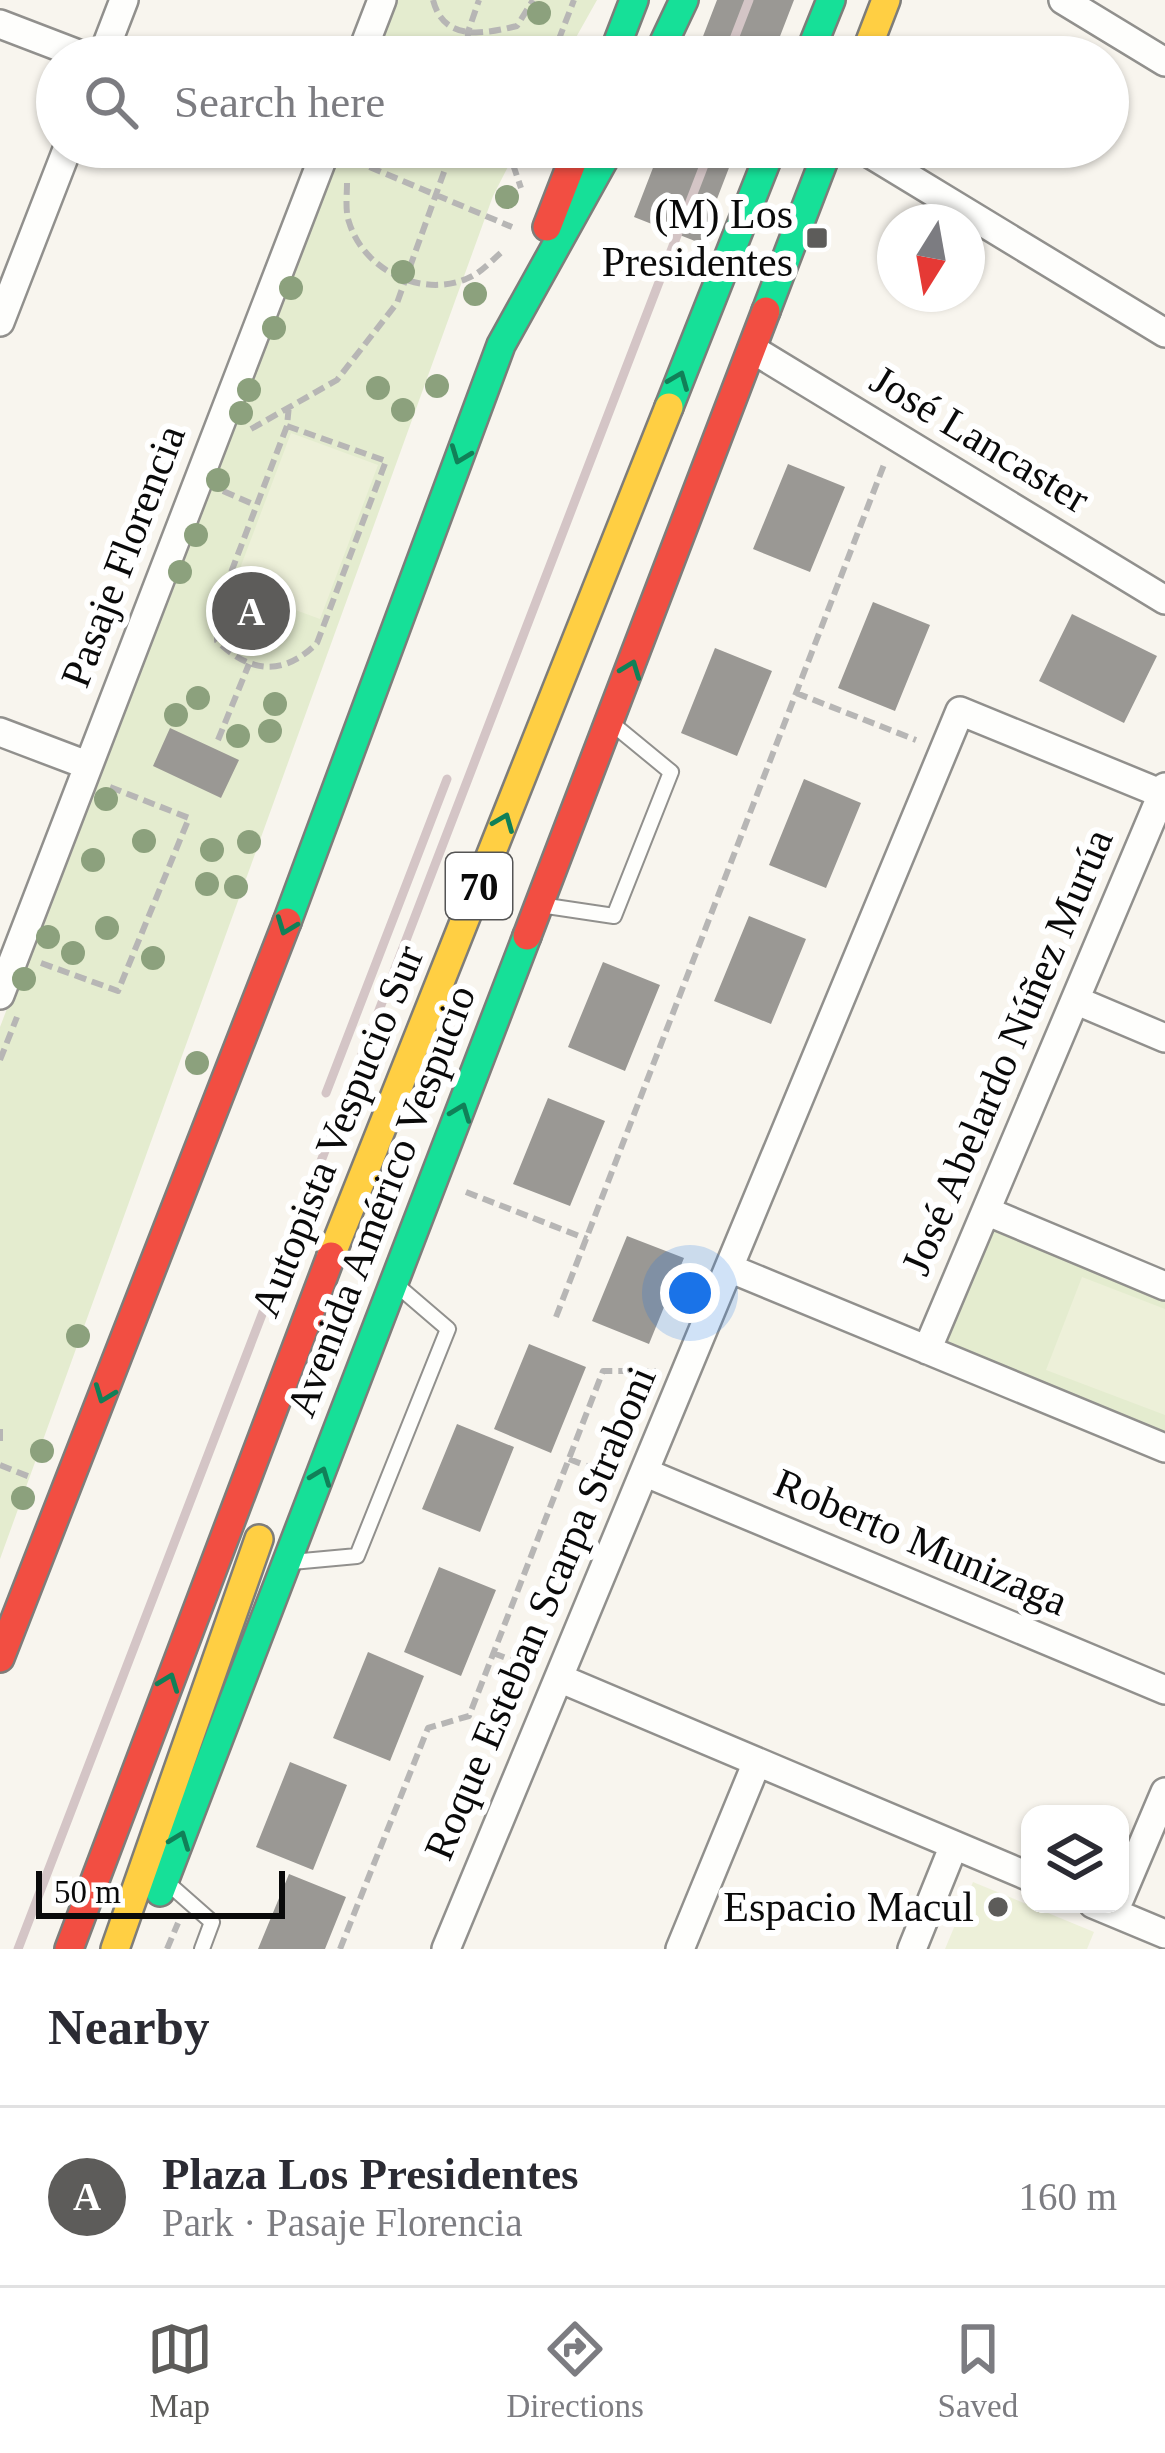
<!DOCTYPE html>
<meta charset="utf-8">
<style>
:root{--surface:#fff;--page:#f2f2f3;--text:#2b2b33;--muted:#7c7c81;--line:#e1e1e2;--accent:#5d5c5a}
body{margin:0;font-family:"Times New Roman",serif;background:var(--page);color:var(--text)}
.controls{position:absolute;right:36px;bottom:36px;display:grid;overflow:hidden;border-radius:24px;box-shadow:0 3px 9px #0004}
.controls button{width:108px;height:108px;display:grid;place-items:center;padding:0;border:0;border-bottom:3px solid var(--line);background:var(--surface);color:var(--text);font:60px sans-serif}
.compass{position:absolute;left:877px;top:204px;width:108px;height:108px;border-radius:50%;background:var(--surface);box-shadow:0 3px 9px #0004;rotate:191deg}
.scale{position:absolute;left:36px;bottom:30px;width:249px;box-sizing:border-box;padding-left:12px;border:6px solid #0a0a0a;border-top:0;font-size:33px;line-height:42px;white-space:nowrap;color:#0a0a0a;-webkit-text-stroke:9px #fff;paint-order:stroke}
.you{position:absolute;left:690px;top:1293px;width:42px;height:42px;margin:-30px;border:9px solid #fff;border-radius:50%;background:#1a73e8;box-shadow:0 0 0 18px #1a73e833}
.badge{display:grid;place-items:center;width:78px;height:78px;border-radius:50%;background:var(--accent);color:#fff;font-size:39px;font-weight:700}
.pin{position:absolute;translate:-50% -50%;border:6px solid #fff;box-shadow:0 3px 12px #0006}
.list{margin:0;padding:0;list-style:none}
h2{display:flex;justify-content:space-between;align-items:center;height:156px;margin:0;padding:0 48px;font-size:51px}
h2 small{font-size:39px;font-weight:400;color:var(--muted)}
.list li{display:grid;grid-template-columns:78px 1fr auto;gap:36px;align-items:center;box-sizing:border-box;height:180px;padding:0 48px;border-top:3px solid var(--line)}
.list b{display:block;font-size:45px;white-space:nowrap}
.list p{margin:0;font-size:39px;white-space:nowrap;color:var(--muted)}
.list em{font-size:39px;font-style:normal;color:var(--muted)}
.icon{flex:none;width:66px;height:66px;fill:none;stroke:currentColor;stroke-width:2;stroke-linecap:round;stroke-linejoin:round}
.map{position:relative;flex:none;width:1165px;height:1949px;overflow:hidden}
.search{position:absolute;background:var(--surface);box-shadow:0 3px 9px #0004;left:36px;right:36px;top:36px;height:132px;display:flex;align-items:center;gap:30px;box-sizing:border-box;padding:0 42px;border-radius:66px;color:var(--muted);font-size:45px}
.sheet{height:336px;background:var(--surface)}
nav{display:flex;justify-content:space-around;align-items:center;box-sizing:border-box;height:168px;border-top:3px solid var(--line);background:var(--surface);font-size:33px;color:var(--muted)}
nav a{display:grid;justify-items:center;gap:6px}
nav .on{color:var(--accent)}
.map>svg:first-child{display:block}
.green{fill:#e4eccf}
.pitch{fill:#edf0d9}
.building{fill:#9a9894}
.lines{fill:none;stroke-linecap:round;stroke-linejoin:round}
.lane-casing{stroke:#91908d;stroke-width:18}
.street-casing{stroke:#91908d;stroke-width:32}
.fast-casing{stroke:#7e7d7a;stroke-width:32}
.slow-casing{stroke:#7e7d7a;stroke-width:32}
.jam-casing{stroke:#7e7d7a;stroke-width:32}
.path{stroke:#b7b6b5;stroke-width:6;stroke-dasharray:12 6;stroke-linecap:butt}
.lane{stroke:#fefefc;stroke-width:14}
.street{stroke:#fefefc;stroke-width:27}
.fast{stroke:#16e098;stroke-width:27}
.slow{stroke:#ffcf43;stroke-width:27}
.jam{stroke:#f24e42;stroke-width:27}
.rail{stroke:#d4c5c6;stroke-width:9}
.tree{fill:#8ca17d}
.oneway{stroke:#118058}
.poi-dot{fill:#5d5c5a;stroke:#fff;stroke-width:4.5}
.labels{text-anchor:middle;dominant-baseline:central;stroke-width:12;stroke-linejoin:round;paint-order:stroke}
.shield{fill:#fff;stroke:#545454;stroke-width:3}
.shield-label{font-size:39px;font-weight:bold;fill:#0a0a0a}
.poi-label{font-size:42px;fill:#0a0a0a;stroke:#fff;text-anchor:end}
.street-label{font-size:42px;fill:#0a0a0a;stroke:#fff}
</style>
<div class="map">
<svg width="1165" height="1949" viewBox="0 0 1165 1949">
<rect width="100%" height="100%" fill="#f8f5ee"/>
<path class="green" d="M 393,0 L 597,0 L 565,57 L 372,57 Z
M 337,147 L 518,147 L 493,196 L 0,1559 L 0,1027 Z
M 992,1225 L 1165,1295 L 1165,1439 L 940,1343 Z"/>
<path class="pitch" d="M 291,433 L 378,465 L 320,619 L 233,587 Z
M 1082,1277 L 1165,1309 L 1165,1415 L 1046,1370 Z
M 973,1882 L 1094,1932 L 1087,1949 L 945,1949 Z"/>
<path class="building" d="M 717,0 L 794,0 L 772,57 L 695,57 Z
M 661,147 L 737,147 L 700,243 L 634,217 Z
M 788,464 L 845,487 L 810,572 L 753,549 Z
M 873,602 L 930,625 L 895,711 L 838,688 Z
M 1072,614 L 1157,656 L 1124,723 L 1039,681 Z
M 715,648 L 772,671 L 737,756 L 681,733 Z
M 170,728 L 239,760 L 221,798 L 153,766 Z
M 804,779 L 861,803 L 826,888 L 769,865 Z
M 749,916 L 806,939 L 771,1024 L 714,1001 Z
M 603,962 L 660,985 L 625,1071 L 568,1047 Z
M 548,1098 L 605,1121 L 570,1206 L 513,1184 Z
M 627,1236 L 684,1258 L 649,1344 L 592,1321 Z
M 529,1344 L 586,1367 L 551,1453 L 494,1429 Z
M 457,1424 L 514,1447 L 480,1532 L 422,1509 Z
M 439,1567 L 496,1590 L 461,1676 L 404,1652 Z
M 368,1652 L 424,1676 L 390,1761 L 333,1738 Z
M 290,1762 L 347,1785 L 313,1870 L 256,1847 Z
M 289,1874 L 346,1897 L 325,1949 L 258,1949 Z"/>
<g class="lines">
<defs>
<path id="lane" d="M 547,906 L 614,916 L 671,772 L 615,726
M 292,1562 L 357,1556 L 448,1329 L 399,1287
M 170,1885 L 212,1922 L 202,1949"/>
<path id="street" d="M 1063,0 L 1165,62
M 0,24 L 86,57
M 102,57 L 124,0
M 360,57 L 382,0
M 859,147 L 1165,333
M 0,322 L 68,147
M 752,349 L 1165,600
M 0,732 L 87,765
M 0,995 L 327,147
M 1075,1000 L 1165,1038
M 986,1211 L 1165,1286
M 729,1268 L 1165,1448
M 927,1350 L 1165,787
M 644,1472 L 1165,1690
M 559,1678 L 1030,1877
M 1120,1898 L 1165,1792
M 1093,1904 L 1165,1934
M 446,1949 L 960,711 L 1165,795
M 680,1949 L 757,1762
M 912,1949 L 954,1845"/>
<path id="fast" d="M 612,57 L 634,0
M 657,57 L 684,0
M 808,57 L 831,0
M 766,311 L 829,147
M 669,407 L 772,147
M 287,922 L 501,345 L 611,147
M 160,1892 L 527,936"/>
<path id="slow" d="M 864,57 L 886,0
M 331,1256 L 669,407
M 115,1949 L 259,1539"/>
<path id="jam" d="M 547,227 L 578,147
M 527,936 L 766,311
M 0,1658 L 287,922
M 69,1949 L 331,1256"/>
</defs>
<use href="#lane" class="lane-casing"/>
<use href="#street" class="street-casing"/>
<use href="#fast" class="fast-casing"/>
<use href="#slow" class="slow-casing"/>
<use href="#jam" class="jam-casing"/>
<path class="path" d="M 433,0 C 444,42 483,34 517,26 L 533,0
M 467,57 L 468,32 L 479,0
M 552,57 L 574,0
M 507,147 L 521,188
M 353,160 L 512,227
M 347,183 C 347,195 345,211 349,222 C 363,269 420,298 466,279 C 480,274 492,260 504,250
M 287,426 L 386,461 L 317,643 C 284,676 251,674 217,641 L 217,609 L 287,426 L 289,405
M 251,429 L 337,380 L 397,303 L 453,147
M 223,491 L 255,505
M 796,693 L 916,740
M 218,740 L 249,664
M 41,963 L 118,991 L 189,818 L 110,787
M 0,1060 L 17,1017
M 466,1192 L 587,1239
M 556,1317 L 885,462
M 0,1429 L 0,1446
M 569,1459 L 610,1475
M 0,1465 L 30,1477
M 493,1653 L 535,1669
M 167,1949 L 178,1923
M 340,1949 L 428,1728 L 469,1716 L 603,1371 L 656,1371"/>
<use href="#lane" class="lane"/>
<use href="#street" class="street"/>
<use href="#fast" class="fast"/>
<use href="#slow" class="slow"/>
<use href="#jam" class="jam"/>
<path class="rail" d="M 727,57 L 749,0
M 326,1093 L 447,779
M 18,1949 L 711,147"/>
</g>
<g class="tree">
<circle cx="539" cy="13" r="12"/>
<circle cx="507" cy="197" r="12"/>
<circle cx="403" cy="272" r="12"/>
<circle cx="291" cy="288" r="12"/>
<circle cx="475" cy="294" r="12"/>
<circle cx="274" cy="328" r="12"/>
<circle cx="437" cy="386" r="12"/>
<circle cx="378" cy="388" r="12"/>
<circle cx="249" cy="390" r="12"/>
<circle cx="403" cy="410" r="12"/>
<circle cx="241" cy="413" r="12"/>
<circle cx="218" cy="480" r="12"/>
<circle cx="196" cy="535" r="12"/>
<circle cx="180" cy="572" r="12"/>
<circle cx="198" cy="698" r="12"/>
<circle cx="275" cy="704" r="12"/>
<circle cx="176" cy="715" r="12"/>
<circle cx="270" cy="731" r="12"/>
<circle cx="238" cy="736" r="12"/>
<circle cx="106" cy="799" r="12"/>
<circle cx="144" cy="841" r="12"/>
<circle cx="249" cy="842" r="12"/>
<circle cx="212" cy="850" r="12"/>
<circle cx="93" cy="860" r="12"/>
<circle cx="207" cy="884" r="12"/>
<circle cx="236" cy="887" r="12"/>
<circle cx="107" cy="928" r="12"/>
<circle cx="48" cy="937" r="12"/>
<circle cx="73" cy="953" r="12"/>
<circle cx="153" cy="958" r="12"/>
<circle cx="24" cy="979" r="12"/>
<circle cx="197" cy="1063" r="12"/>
<circle cx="78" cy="1336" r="12"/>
<circle cx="42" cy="1451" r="12"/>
<circle cx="23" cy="1498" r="12"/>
</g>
<defs><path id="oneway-chevron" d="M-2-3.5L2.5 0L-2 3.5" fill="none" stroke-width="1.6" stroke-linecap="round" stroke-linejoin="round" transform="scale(3)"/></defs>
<g class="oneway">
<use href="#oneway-chevron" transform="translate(679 380) rotate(-68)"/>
<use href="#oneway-chevron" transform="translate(460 455) rotate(111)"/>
<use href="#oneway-chevron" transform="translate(631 669) rotate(-69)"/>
<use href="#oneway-chevron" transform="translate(504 822) rotate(-68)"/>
<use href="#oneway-chevron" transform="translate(286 926) rotate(111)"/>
<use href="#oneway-chevron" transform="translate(461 1112) rotate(-69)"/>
<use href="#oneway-chevron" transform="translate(104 1394) rotate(111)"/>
<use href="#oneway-chevron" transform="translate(321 1476) rotate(-69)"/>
<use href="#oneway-chevron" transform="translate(169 1682) rotate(-69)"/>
<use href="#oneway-chevron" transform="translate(180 1840) rotate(-69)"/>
</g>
<g class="poi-dot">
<rect x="805" y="226" width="24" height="24" rx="6"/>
<circle cx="998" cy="1907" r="12"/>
</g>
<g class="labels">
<rect class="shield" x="446" y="853" width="66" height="66" rx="9"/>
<g class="shield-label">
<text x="479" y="886">70</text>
</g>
<g class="poi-label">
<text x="793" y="214">(M) Los<tspan x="793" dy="48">Presidentes</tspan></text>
<text x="974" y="1907">Espacio Macul</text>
</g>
<g class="street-label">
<text transform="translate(980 439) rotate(31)">José Lancaster</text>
<text transform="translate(123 556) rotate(-69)">Pasaje Florencia</text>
<text transform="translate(1007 1052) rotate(-67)">José Abelardo Núñez Murúa</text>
<text transform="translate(337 1131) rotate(-68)">Autopista Vespucio Sur</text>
<text transform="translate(381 1201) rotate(-69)">Avenida Américo Vespucio</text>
<text transform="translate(921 1542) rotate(23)">Roberto Munizaga</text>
<text transform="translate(540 1613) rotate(-67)">Roque Esteban Scarpa Straboni</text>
</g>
</g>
</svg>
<div class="controls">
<button><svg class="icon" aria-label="layers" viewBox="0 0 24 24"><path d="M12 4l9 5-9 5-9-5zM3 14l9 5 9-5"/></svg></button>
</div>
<svg class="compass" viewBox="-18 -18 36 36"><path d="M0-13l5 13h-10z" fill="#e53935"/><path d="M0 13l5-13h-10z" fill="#7c7c81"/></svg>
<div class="scale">50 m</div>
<div class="you"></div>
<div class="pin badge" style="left:251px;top:611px">A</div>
<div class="search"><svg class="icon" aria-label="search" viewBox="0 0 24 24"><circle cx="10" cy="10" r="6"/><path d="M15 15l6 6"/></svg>Search here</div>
</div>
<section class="sheet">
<h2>Nearby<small></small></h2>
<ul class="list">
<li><span class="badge">A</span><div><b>Plaza Los Presidentes</b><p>Park · Pasaje Florencia</p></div><em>160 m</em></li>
</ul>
</section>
<nav>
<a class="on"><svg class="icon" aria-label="map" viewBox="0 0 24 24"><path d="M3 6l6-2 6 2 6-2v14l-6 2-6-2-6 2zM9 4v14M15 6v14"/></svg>Map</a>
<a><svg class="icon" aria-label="directions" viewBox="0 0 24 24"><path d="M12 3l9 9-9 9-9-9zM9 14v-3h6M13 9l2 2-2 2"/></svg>Directions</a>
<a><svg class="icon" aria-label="saved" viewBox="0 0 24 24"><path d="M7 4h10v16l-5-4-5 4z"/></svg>Saved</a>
</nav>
